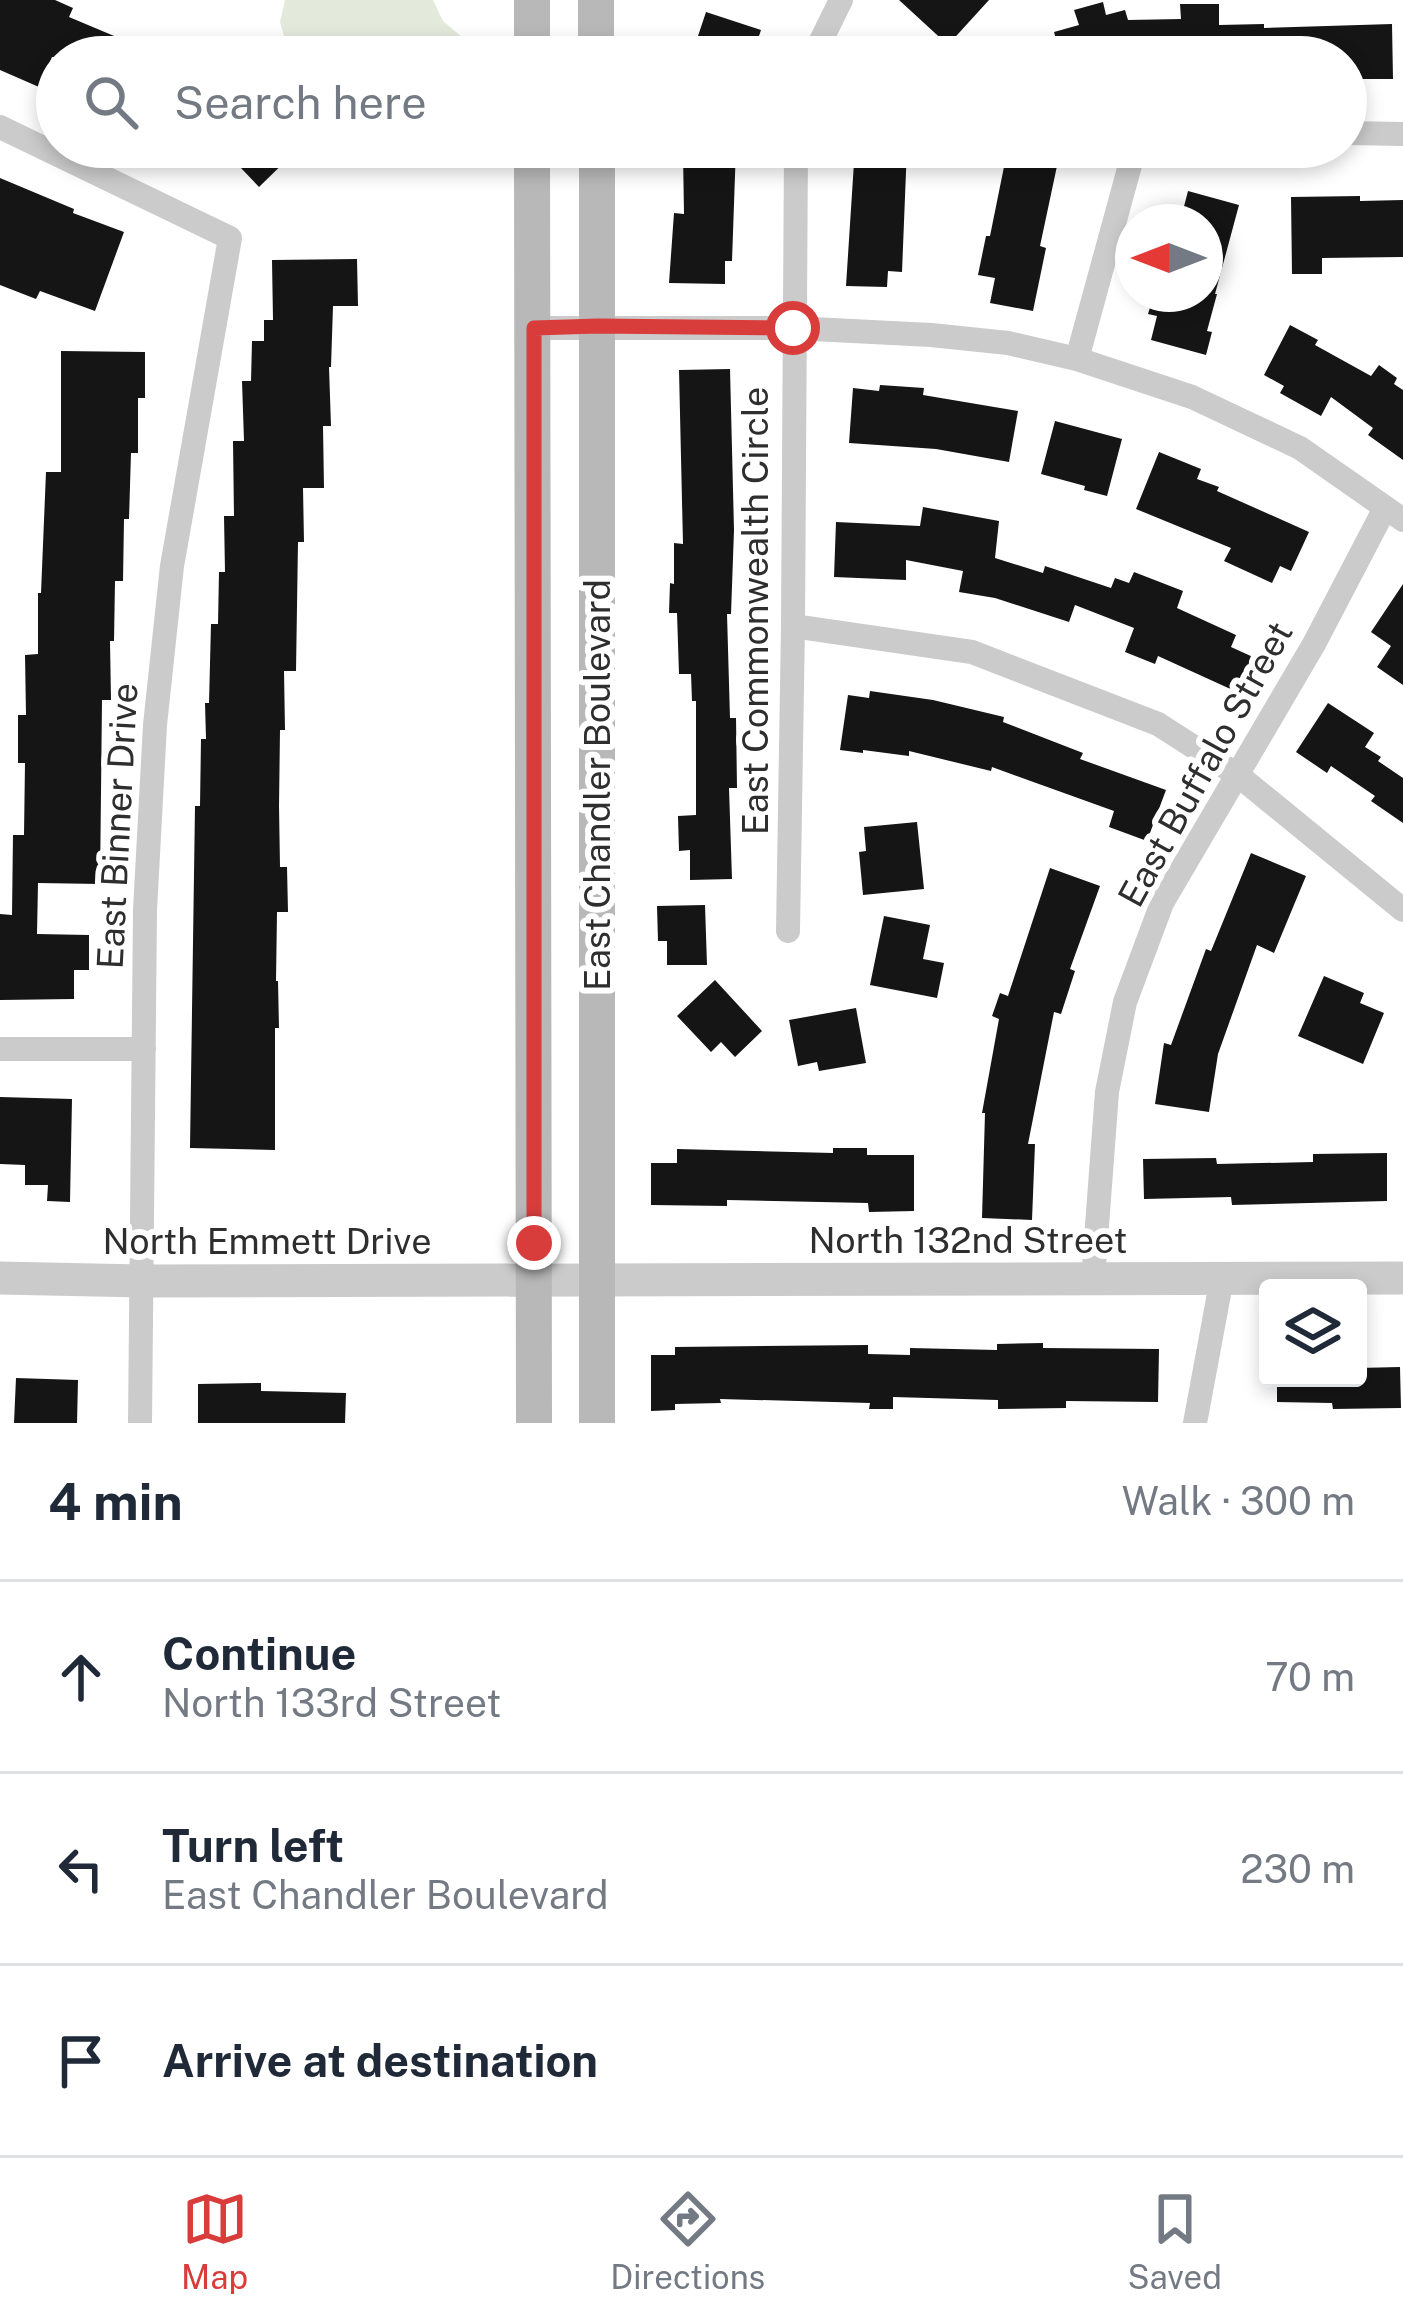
<!DOCTYPE html>
<meta charset="utf-8">
<style>
:root{--surface:#fff;--page:#f6f6f7;--text:#1f2937;--muted:#747a83;--line:#e0e1e3;--accent:#d83d3c}
body{margin:0;font-family:"Public Sans",sans-serif;background:var(--page);color:var(--text)}
.controls{position:absolute;right:36px;bottom:36px;display:grid;overflow:hidden;border-radius:12px;box-shadow:0 6px 18px #0003}
.controls button{width:108px;height:108px;display:grid;place-items:center;padding:0;border:0;border-bottom:3px solid var(--line);background:var(--surface);color:var(--text);font:60px sans-serif}
.compass{position:absolute;left:1115px;top:204px;width:108px;height:108px;border-radius:50%;background:var(--surface);box-shadow:0 6px 18px #0003;rotate:270deg}
.stop{position:absolute;width:36px;height:36px;margin:-27px;border:9px solid #d83d3c;border-radius:50%;background:#fff}
.stop.end{background:#d83d3c;border-color:#fff;box-shadow:0 3px 12px #0008}
.list{margin:0;padding:0;list-style:none}
h2{display:flex;justify-content:space-between;align-items:center;height:156px;margin:0;padding:0 48px;font-size:51px}
h2 small{font-size:39px;font-weight:400;color:var(--muted)}
.list li{display:grid;grid-template-columns:78px 1fr auto;gap:36px;align-items:center;box-sizing:border-box;height:192px;padding:0 48px;border-top:3px solid var(--line)}
.list b{display:block;font-size:45px;white-space:nowrap}
.list p{margin:0;font-size:39px;white-space:nowrap;color:var(--muted)}
.list em{font-size:39px;font-style:normal;color:var(--muted)}
.icon{flex:none;width:66px;height:66px;fill:none;stroke:currentColor;stroke-width:2;stroke-linecap:round;stroke-linejoin:round}
.map{position:relative;flex:none;width:1403px;height:1423px;overflow:hidden}
.search{position:absolute;background:var(--surface);box-shadow:0 6px 18px #0003;left:36px;right:36px;top:36px;height:132px;display:flex;align-items:center;gap:30px;box-sizing:border-box;padding:0 42px;border-radius:66px;color:var(--muted);font-size:45px}
.sheet{height:732px;background:var(--surface)}
nav{display:flex;justify-content:space-around;align-items:center;box-sizing:border-box;height:168px;border-top:3px solid var(--line);background:var(--surface);font-size:33px;color:var(--muted)}
nav a{display:grid;justify-items:center;gap:6px}
nav .on{color:var(--accent)}
.map>svg:first-child{display:block}
.green{fill:#e3eadc}
.building{fill:#151515}
.lines{fill:none;stroke-linecap:round;stroke-linejoin:round}
.minor{stroke:#cbcbcb;stroke-width:24}
.tertiary{stroke:#cbcbcb;stroke-width:33}
.secondary{stroke:#b8b8b8;stroke-width:36}
.route{stroke:#d83d3c;stroke-width:15}
.labels{text-anchor:middle;dominant-baseline:central;stroke-width:12;stroke-linejoin:round;paint-order:stroke}
.street-label{font-size:36px;fill:#2e2e2e;stroke:#fff}
</style>
<div class="map">
<svg width="1403" height="1423" viewBox="0 0 1403 1423">
<rect width="100%" height="100%" fill="#fff"/>
<path class="green" d="M 285,0 L 433,0 L 443,21 L 463,38 L 470,57 L 290,57 L 280,22 Z"/>
<path class="building" d="M 0,0 L 55,0 L 73,8 L 69,17 L 164,57 L 52,57 L 39,87 L 0,70 Z
M 899,0 L 989,0 L 948,45 Z
M 1103,2 L 1106,15 L 1125,10 L 1128,20 L 1181,19 L 1180,4 L 1219,4 L 1219,25 L 1264,24 L 1264,28 L 1392,24 L 1393,79 L 1346,79 L 1346,57 L 1158,57 L 1157,50 L 1132,57 L 1061,57 L 1054,32 L 1079,25 L 1074,10 Z
M 706,12 L 761,30 L 752,57 L 691,57 Z
M 221,147 L 300,147 L 259,187 Z
M 686,147 L 736,147 L 732,261 L 725,261 L 725,284 L 669,283 L 674,213 L 684,214 L 683,153 L 686,153 Z
M 855,147 L 907,147 L 902,272 L 888,271 L 887,287 L 846,286 Z
M 1008,147 L 1051,147 L 1049,165 L 1057,166 L 1040,246 L 1046,248 L 1033,311 L 990,303 L 995,278 L 978,275 L 986,236 L 990,236 Z
M 0,178 L 74,209 L 73,213 L 124,232 L 95,311 L 40,291 L 36,299 L 0,285 Z
M 1188,191 L 1239,205 L 1215,294 L 1217,294 L 1207,331 L 1212,332 L 1206,355 L 1151,340 L 1157,316 L 1148,314 L 1154,294 L 1205,294 L 1205,222 L 1180,222 Z
M 1360,196 L 1360,201 L 1403,200 L 1403,257 L 1322,258 L 1322,274 L 1292,274 L 1291,197 Z
M 357,259 L 358,306 L 333,306 L 331,367 L 329,367 L 331,426 L 323,426 L 324,488 L 303,488 L 304,542 L 298,542 L 296,671 L 284,671 L 285,730 L 280,730 L 279,806 L 280,867 L 287,867 L 288,912 L 277,912 L 276,981 L 278,981 L 279,1028 L 275,1028 L 275,1150 L 190,1148 L 195,806 L 200,806 L 201,739 L 206,739 L 205,703 L 209,703 L 211,624 L 218,624 L 219,572 L 225,572 L 224,516 L 234,516 L 233,441 L 244,441 L 242,381 L 251,381 L 252,341 L 264,341 L 264,320 L 273,320 L 272,260 Z
M 1290,325 L 1318,340 L 1315,345 L 1371,376 L 1379,365 L 1397,378 L 1394,384 L 1403,390 L 1403,460 L 1368,435 L 1373,428 L 1331,397 L 1321,416 L 1280,393 L 1284,386 L 1264,375 Z
M 61,351 L 145,352 L 145,398 L 138,398 L 138,453 L 131,453 L 129,519 L 124,519 L 123,581 L 115,581 L 114,641 L 110,641 L 111,700 L 102,700 L 100,884 L 38,883 L 37,934 L 89,935 L 89,970 L 74,970 L 74,999 L 0,1000 L 0,914 L 12,915 L 13,835 L 24,835 L 25,763 L 18,763 L 18,715 L 26,715 L 25,655 L 38,654 L 38,593 L 41,593 L 46,472 L 61,472 Z
M 730,369 L 734,530 L 731,614 L 727,614 L 730,718 L 736,718 L 737,788 L 729,788 L 732,879 L 690,880 L 690,850 L 679,851 L 678,816 L 696,815 L 696,701 L 692,701 L 691,674 L 679,674 L 677,613 L 669,613 L 670,583 L 674,584 L 674,543 L 683,544 L 679,370 Z
M 880,385 L 924,388 L 923,395 L 1018,411 L 1009,462 L 936,449 L 849,443 L 853,388 L 879,391 Z
M 1055,421 L 1122,439 L 1107,496 L 1084,490 L 1085,486 L 1041,474 Z
M 1159,452 L 1201,469 L 1197,479 L 1219,487 L 1217,491 L 1309,532 L 1291,571 L 1280,566 L 1272,583 L 1224,561 L 1231,548 L 1136,509 Z
M 923,507 L 999,521 L 995,558 L 1043,573 L 1045,566 L 1111,588 L 1115,578 L 1129,583 L 1134,572 L 1183,591 L 1177,608 L 1236,635 L 1231,647 L 1253,657 L 1237,692 L 1158,656 L 1155,664 L 1125,652 L 1134,628 L 1075,605 L 1069,622 L 995,598 L 959,592 L 963,571 L 906,560 L 906,580 L 834,577 L 836,522 L 920,526 Z
M 1403,584 L 1403,685 L 1377,667 L 1391,646 L 1371,632 Z
M 870,691 L 933,700 L 1004,717 L 1003,722 L 1083,753 L 1080,759 L 1166,790 L 1147,841 L 1109,827 L 1114,811 L 992,767 L 991,771 L 909,751 L 909,756 L 863,750 L 863,753 L 840,750 L 848,695 L 869,698 Z
M 1328,703 L 1374,733 L 1365,747 L 1381,757 L 1378,761 L 1403,778 L 1403,823 L 1371,801 L 1375,796 L 1331,766 L 1327,773 L 1296,752 Z
M 917,822 L 924,889 L 863,895 L 859,852 L 866,851 L 864,827 Z
M 1251,853 L 1306,876 L 1274,953 L 1257,945 L 1218,1054 L 1209,1112 L 1155,1104 L 1164,1043 L 1171,1045 L 1206,949 L 1211,951 Z
M 1050,868 L 1100,886 L 1070,969 L 1075,971 L 1061,1014 L 1054,1012 L 1028,1144 L 1035,1144 L 1032,1220 L 982,1218 L 985,1113 L 982,1113 L 999,1019 L 992,1016 L 1000,993 L 1008,996 Z
M 705,905 L 707,965 L 667,965 L 667,941 L 658,941 L 657,906 Z
M 884,916 L 930,925 L 923,959 L 944,963 L 937,998 L 870,985 Z
M 1324,976 L 1364,993 L 1360,1003 L 1384,1013 L 1363,1064 L 1298,1036 Z
M 715,980 L 762,1031 L 735,1057 L 721,1042 L 711,1052 L 677,1016 Z
M 856,1008 L 866,1063 L 819,1071 L 817,1062 L 798,1066 L 789,1020 Z
M 0,1097 L 72,1099 L 70,1202 L 47,1201 L 48,1185 L 25,1185 L 25,1165 L 0,1164 Z
M 833,1148 L 867,1148 L 867,1155 L 914,1155 L 914,1211 L 869,1212 L 868,1203 L 727,1200 L 727,1206 L 651,1205 L 651,1163 L 677,1163 L 677,1149 L 833,1153 Z
M 1387,1153 L 1387,1201 L 1232,1205 L 1231,1197 L 1144,1199 L 1143,1159 L 1216,1158 L 1217,1164 L 1313,1162 L 1313,1154 Z
M 1043,1343 L 1043,1348 L 1159,1349 L 1158,1402 L 1066,1401 L 1066,1408 L 998,1409 L 998,1400 L 893,1397 L 893,1409 L 869,1409 L 870,1403 L 720,1399 L 721,1403 L 675,1404 L 675,1410 L 651,1411 L 651,1355 L 675,1355 L 675,1347 L 868,1345 L 868,1354 L 910,1355 L 910,1348 L 997,1350 L 997,1344 Z
M 1400,1367 L 1401,1408 L 1333,1409 L 1332,1403 L 1277,1402 L 1277,1378 L 1358,1378 L 1358,1368 Z
M 16,1378 L 78,1380 L 77,1423 L 14,1423 Z
M 261,1383 L 261,1391 L 346,1393 L 345,1423 L 198,1423 L 198,1384 Z"/>
<g class="lines">
<path class="minor" d="M 813,57 L 841,0
M 0,127 L 230,238 L 172,566 L 155,725 L 145,910 L 140,1423
M 1346,133 L 1403,134
M 534,328 L 793,328 L 931,335 L 1008,343 L 1077,359 L 1192,397 L 1300,448 L 1403,520
M 1077,359 L 1135,147
M 793,626 L 972,652 L 1158,724 L 1239,776 L 1403,910
M 788,931 L 793,626 L 796,147
M 0,1049 L 144,1049
M 1093,1279 L 1107,1092 L 1125,1002 L 1162,903 L 1314,644 L 1385,508
M 1195,1423 L 1222,1278"/>
<path class="tertiary" d="M 0,1278 L 142,1281 L 1403,1278"/>
<path class="secondary" d="M 532,0 L 532,57
M 596,0 L 596,57
M 532,147 L 534,1423
M 597,147 L 597,1423"/>
</g>
<g class="lines">
<path class="route" d="M 534,1243 L 534,328 L 598,326 L 793,328"/>
</g>
<g class="labels">
<g class="street-label">
<text transform="translate(755 611) rotate(-90)">East Commonwealth Circle</text>
<text transform="translate(1205 764) rotate(-61)">East Buffalo Street</text>
<text transform="translate(597 785) rotate(-90)">East Chandler Boulevard</text>
<text transform="translate(117 826) rotate(-87)">East Binner Drive</text>
<text x="968" y="1240">North 132nd Street</text>
<text x="267" y="1241">North Emmett Drive</text>
</g>
</g>
</svg>
<div class="controls">
<button><svg class="icon" aria-label="layers" viewBox="0 0 24 24"><path d="M12 4l9 5-9 5-9-5zM3 14l9 5 9-5"/></svg></button>
</div>
<svg class="compass" viewBox="-18 -18 36 36"><path d="M0-13l5 13h-10z" fill="#e53935"/><path d="M0 13l5-13h-10z" fill="#747a83"/></svg>
<div class="stop" style="left:793px;top:328px"></div>
<div class="stop end" style="left:534px;top:1243px"></div>
<div class="search"><svg class="icon" aria-label="search" viewBox="0 0 24 24"><circle cx="10" cy="10" r="6"/><path d="M15 15l6 6"/></svg>Search here</div>
</div>
<section class="sheet">
<h2>4 min<small>Walk · 300 m</small></h2>
<ul class="list">
<li><svg class="icon" aria-label="ahead" viewBox="0 0 24 24"><path d="M12 20V5M6 11l6-6 6 6"/></svg><div><b>Continue</b><p>North 133rd Street</p></div><em>70 m</em></li>
<li><svg class="icon" aria-label="left" viewBox="0 0 24 24"><path d="M17 20v-9H6M10 6l-5 5 5 5"/></svg><div><b>Turn left</b><p>East Chandler Boulevard</p></div><em>230 m</em></li>
<li><svg class="icon" aria-label="arrive" viewBox="0 0 24 24"><path d="M6 21V4h12l-3 4 3 4H6"/></svg><div><b>Arrive at destination</b></div></li>
</ul>
</section>
<nav>
<a class="on"><svg class="icon" aria-label="map" viewBox="0 0 24 24"><path d="M3 6l6-2 6 2 6-2v14l-6 2-6-2-6 2zM9 4v14M15 6v14"/></svg>Map</a>
<a><svg class="icon" aria-label="directions" viewBox="0 0 24 24"><path d="M12 3l9 9-9 9-9-9zM9 14v-3h6M13 9l2 2-2 2"/></svg>Directions</a>
<a><svg class="icon" aria-label="saved" viewBox="0 0 24 24"><path d="M7 4h10v16l-5-4-5 4z"/></svg>Saved</a>
</nav>
